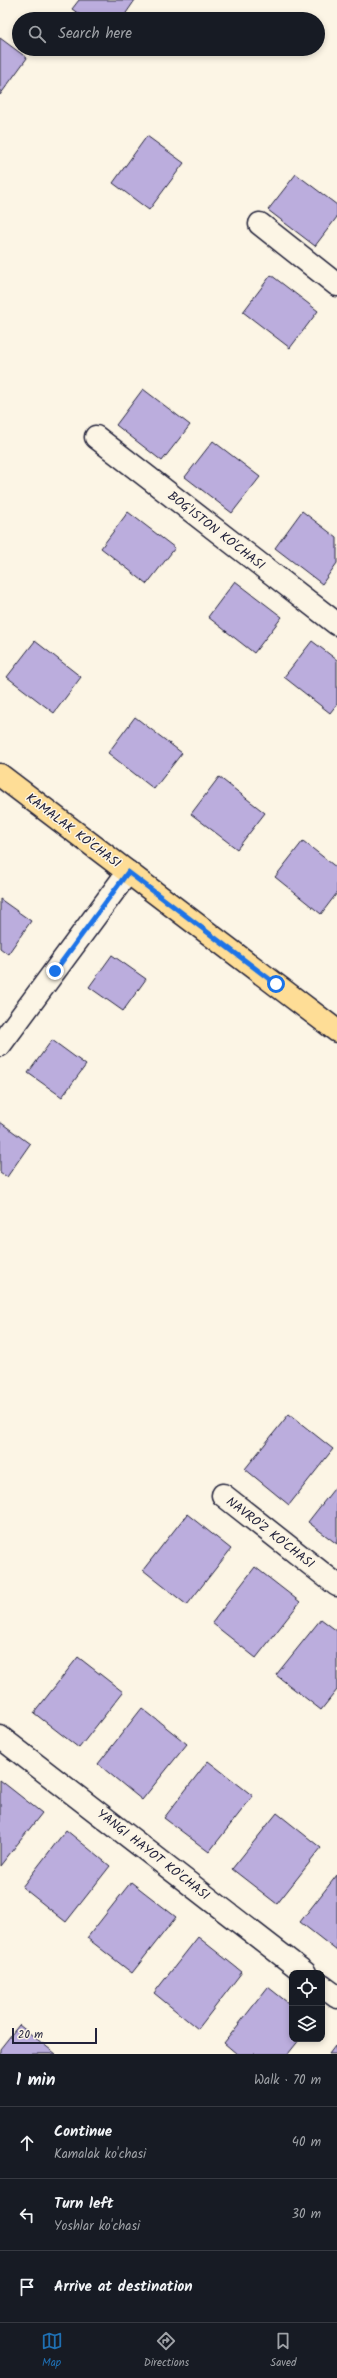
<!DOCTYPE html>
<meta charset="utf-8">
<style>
:root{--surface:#171b24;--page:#20242c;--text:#f1f3f6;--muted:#9ea1a6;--line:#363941;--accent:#1f6fb2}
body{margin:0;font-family:Kalam,sans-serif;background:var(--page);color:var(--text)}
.controls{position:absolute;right:12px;bottom:12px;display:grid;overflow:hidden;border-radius:8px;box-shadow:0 2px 6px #0003}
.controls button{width:36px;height:36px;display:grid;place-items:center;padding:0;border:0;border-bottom:1px solid var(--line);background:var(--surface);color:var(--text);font:20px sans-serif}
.scale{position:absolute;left:12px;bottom:10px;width:85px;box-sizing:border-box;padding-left:4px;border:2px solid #22223b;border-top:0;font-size:11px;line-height:14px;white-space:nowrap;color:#22223b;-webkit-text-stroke:3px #fcf5e5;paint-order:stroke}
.stop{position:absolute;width:12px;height:12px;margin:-9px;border:3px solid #1a73e8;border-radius:50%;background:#fff}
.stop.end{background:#1a73e8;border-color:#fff;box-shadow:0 1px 4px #0008}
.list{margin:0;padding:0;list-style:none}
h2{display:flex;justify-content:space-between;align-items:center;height:52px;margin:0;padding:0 16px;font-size:17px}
h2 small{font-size:13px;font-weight:400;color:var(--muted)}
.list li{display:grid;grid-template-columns:26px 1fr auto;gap:12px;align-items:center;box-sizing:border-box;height:72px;padding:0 16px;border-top:1px solid var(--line)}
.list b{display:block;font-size:15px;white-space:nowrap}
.list p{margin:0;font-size:13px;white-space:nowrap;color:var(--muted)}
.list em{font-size:13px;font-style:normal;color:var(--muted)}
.icon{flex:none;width:22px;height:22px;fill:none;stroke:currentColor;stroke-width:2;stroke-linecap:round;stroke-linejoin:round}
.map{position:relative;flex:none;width:337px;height:2054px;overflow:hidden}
.search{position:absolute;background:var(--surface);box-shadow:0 2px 6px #0003;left:12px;right:12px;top:12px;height:44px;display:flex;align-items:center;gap:10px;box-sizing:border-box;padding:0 14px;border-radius:22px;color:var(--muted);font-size:15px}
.sheet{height:268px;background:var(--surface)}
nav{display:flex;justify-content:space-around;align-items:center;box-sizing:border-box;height:56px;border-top:1px solid var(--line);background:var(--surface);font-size:11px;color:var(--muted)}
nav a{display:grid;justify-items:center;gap:2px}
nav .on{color:var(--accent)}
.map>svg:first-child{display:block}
.building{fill:#bbaddd;stroke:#22223b}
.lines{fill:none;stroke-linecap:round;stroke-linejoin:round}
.minor-casing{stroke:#22223b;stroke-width:25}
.major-casing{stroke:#22223b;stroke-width:25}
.minor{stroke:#fcf5e5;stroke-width:22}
.major{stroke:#fedd96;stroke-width:22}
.route{stroke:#1a73e8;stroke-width:5}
.labels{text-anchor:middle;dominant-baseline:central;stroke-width:3;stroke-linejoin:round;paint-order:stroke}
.street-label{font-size:13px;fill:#22223b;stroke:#fcf5e5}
</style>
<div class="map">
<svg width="337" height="2054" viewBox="0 0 337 2054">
<rect width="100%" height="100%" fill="#fcf5e5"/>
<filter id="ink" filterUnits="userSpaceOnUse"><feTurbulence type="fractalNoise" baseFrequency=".025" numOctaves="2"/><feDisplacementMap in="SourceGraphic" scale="8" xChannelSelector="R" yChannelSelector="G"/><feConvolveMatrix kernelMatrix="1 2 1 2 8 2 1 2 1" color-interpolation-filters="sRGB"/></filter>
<g filter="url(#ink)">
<path class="building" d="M 79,0 L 135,0 L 122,19 L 86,19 L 72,9 Z
M 0,38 L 27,58 L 0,95 Z
M 147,136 L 184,163 L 149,210 L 113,183 Z
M 296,174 L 337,205 L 337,217 L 315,246 L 268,210 Z
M 271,275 L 318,311 L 290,348 L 243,312 Z
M 143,389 L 190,425 L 162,461 L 116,425 Z
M 213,441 L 260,477 L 232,513 L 185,477 Z
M 302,511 L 337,538 L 337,563 L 322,584 L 275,548 Z
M 128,512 L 175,548 L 147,584 L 101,548 Z
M 235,581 L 282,617 L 254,653 L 208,617 Z
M 35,641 L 81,677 L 54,713 L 7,677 Z
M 312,641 L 337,660 L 337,704 L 330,713 L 284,677 Z
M 135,717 L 182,753 L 154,789 L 108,753 Z
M 219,777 L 265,813 L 237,849 L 191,814 Z
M 303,841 L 337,868 L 337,893 L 321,914 L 275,877 Z
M 0,899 L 31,921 L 8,954 L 0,948 Z
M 112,955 L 146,979 L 123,1011 L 89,987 Z
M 52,1040 L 86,1065 L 62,1097 L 28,1073 Z
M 0,1122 L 30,1144 L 7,1177 L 0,1172 Z
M 289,1414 L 333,1449 L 289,1505 L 245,1469 Z
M 337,1485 L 337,1544 L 308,1522 Z
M 187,1514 L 231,1549 L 187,1605 L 143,1570 Z
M 255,1567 L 300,1602 L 256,1658 L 212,1623 Z
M 321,1619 L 337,1631 L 337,1690 L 321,1710 L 276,1675 Z
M 78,1657 L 123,1692 L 79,1748 L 34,1713 Z
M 142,1708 L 187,1744 L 142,1800 L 98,1764 Z
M 208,1761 L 253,1796 L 209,1852 L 164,1818 Z
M 0,1780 L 42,1813 L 0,1866 Z
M 277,1813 L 321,1848 L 277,1904 L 232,1869 Z
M 66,1830 L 110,1866 L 66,1922 L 22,1887 Z
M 337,1875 L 337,1951 L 300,1922 Z
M 131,1882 L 176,1917 L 132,1973 L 87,1938 Z
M 198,1937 L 242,1972 L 198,2029 L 154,1993 Z
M 268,1987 L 292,2006 L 292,2039 L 300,2039 L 288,2054 L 237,2054 L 224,2043 Z
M 19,2025 L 56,2054 L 0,2054 L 0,2049 Z
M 335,2046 L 337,2054 L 329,2054 Z"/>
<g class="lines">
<defs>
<path id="minor" d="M 260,224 L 337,285
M 96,437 L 337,624
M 0,1045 L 128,872
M 223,1495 L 337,1585
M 0,1737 L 305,1973
M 322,1986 L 337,1997"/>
<path id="major" d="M 0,775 L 337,1031"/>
</defs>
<use href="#minor" class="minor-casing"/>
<use href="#major" class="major-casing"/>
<use href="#minor" class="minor"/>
<use href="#major" class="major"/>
</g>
</g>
<g class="lines" filter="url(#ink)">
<path class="route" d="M 55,971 L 128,872 L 276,984"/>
</g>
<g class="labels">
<g class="street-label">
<text transform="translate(216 531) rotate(38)">BOG'ISTON KO'CHASI</text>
<text transform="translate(73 831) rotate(37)">KAMALAK KO'CHASI</text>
<text transform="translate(270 1533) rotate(38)">NAVRO'Z KO'CHASI</text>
<text transform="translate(153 1855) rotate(38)">YANGI HAYOT KO'CHASI</text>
</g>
</g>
</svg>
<div class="controls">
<button><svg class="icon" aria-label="locate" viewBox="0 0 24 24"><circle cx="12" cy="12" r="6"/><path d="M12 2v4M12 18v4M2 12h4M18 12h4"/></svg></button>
<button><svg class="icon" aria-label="layers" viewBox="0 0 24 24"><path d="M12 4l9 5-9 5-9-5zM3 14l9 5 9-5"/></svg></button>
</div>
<div class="scale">20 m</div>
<div class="stop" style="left:276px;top:984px"></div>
<div class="stop end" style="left:55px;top:971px"></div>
<div class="search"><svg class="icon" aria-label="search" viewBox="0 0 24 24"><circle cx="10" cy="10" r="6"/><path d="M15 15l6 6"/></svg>Search here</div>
</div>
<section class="sheet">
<h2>1 min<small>Walk · 70 m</small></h2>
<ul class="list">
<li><svg class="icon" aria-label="ahead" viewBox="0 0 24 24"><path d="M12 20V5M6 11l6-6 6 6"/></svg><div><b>Continue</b><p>Kamalak ko'chasi</p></div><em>40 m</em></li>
<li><svg class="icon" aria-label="left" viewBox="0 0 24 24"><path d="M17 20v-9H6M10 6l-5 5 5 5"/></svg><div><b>Turn left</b><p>Yoshlar ko'chasi</p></div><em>30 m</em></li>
<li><svg class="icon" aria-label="arrive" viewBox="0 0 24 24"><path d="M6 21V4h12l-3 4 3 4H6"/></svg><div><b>Arrive at destination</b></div></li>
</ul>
</section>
<nav>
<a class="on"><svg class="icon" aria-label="map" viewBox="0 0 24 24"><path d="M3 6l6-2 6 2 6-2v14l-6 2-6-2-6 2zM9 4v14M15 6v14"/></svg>Map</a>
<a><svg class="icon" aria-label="directions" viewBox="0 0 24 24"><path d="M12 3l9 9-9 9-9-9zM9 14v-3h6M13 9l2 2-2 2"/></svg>Directions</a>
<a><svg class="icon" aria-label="saved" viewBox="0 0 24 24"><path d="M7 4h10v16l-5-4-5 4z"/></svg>Saved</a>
</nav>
